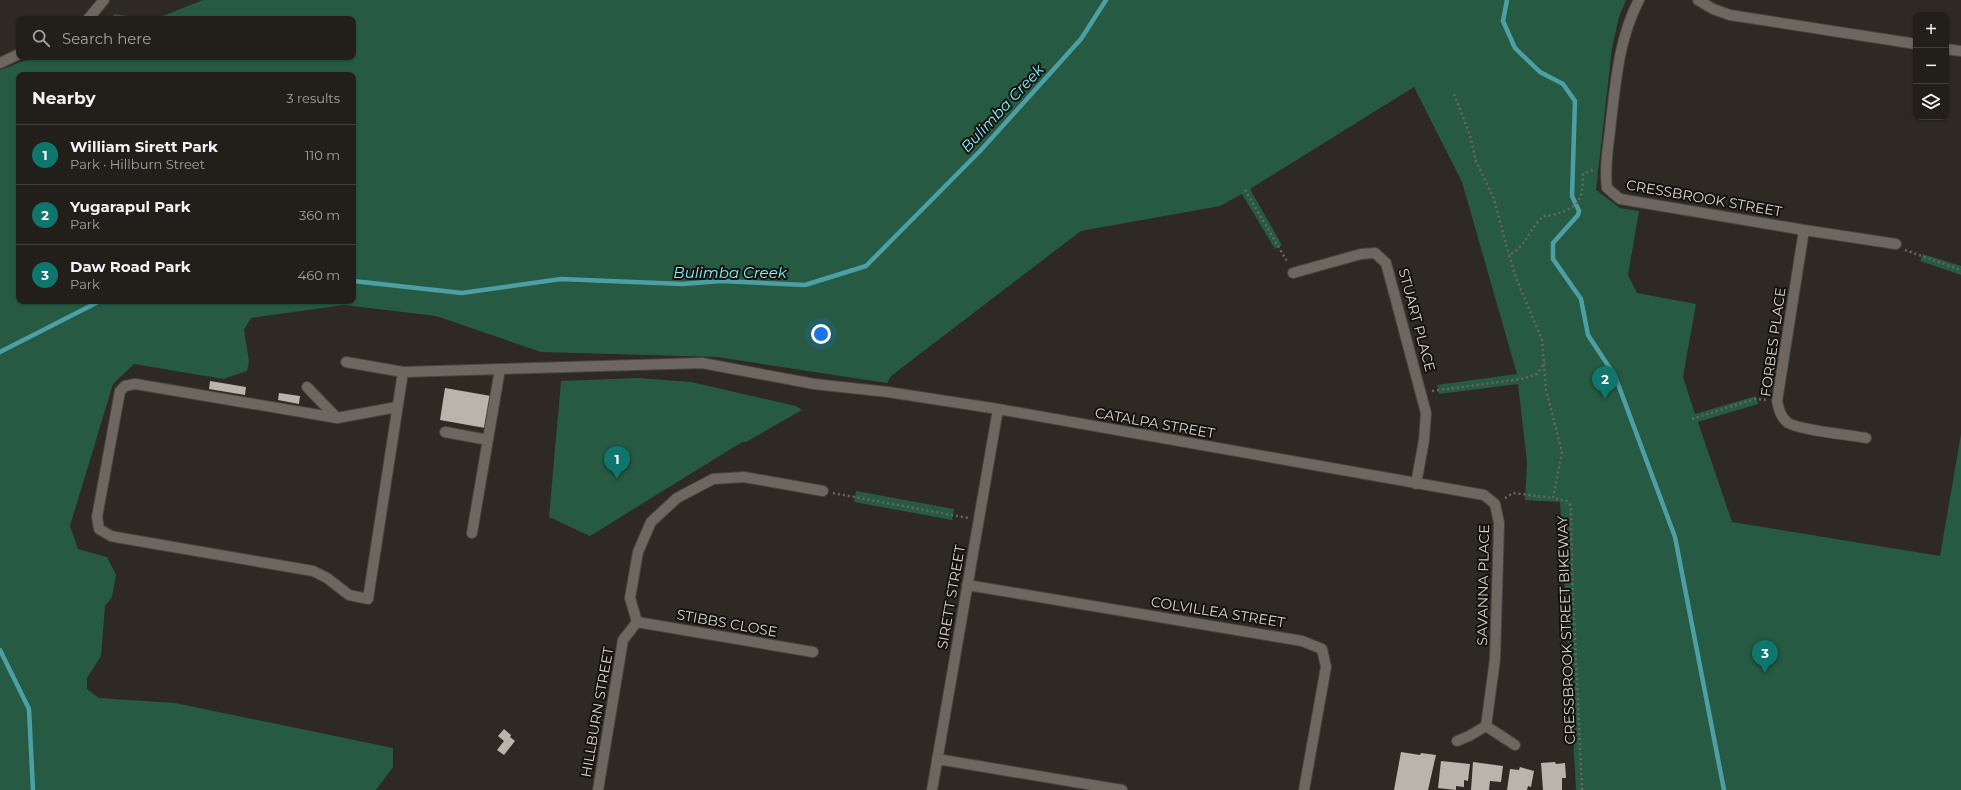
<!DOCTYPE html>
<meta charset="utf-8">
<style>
:root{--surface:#221f1a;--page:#2e2c27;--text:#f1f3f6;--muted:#a2a2a2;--line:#3f3d39;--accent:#0f766e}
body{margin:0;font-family:Montserrat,sans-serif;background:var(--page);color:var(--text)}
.controls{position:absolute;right:12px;top:12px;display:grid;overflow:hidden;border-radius:8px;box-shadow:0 1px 3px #0004}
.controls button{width:36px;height:36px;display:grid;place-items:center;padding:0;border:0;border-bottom:1px solid var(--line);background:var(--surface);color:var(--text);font:20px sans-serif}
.you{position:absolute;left:821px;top:334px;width:14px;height:14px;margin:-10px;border:3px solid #fff;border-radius:50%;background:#1a73e8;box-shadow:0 0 0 6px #1a73e833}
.badge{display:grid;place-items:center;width:26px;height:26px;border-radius:50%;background:var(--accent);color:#fff;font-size:13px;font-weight:700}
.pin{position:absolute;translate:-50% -33px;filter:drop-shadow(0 1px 2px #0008)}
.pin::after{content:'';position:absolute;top:21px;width:14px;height:12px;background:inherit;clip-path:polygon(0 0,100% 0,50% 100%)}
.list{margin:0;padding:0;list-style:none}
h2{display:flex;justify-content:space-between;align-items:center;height:52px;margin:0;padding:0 16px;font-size:17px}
h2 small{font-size:13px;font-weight:400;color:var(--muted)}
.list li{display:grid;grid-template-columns:26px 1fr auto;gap:12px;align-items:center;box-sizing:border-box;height:60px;padding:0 16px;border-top:1px solid var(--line)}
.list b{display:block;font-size:15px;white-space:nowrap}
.list p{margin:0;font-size:13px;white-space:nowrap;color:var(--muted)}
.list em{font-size:13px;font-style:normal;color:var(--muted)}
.icon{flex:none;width:22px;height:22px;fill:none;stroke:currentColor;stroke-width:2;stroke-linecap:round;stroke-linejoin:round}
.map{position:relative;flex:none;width:1961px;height:790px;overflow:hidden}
.search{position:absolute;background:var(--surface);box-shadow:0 1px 3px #0004;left:16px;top:16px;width:340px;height:44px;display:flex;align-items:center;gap:10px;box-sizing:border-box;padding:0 14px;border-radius:8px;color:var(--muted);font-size:15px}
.panel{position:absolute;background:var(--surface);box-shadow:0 1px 3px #0004;left:16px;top:72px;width:340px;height:232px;border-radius:8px}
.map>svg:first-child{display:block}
.green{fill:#265a43;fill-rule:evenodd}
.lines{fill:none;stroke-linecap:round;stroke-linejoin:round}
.stream{stroke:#4ca0a5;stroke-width:4.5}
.building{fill:#bbb4ab}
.minor-casing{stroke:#49443f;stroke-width:12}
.path{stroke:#6a6560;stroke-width:2.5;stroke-dasharray:2 3;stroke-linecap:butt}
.minor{stroke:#6e675f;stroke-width:10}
.labels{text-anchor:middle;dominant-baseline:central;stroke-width:4;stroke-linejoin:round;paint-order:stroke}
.street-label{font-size:14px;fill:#dbd7d3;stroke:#14120f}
.water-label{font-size:15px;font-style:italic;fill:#86f1fb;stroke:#14120f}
</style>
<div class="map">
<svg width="1961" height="790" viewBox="0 0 1961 790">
<rect width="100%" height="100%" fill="#2e2922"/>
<path class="green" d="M 203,0 L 1626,0 L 1619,17 L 1612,48 L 1596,190 L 1620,208 L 1639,211 L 1628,275 L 1637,293 L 1696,304 L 1683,377 L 1695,414 L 1756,396 L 1758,404 L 1698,422 L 1732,522 L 1940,556 L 1961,434 L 1961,790 L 1576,790 L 1560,502 L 1525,500 L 1527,462 L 1518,384 L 1439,394 L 1437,385 L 1517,374 L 1462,182 L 1414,87 L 1250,189 L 1282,245 L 1275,249 L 1242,194 L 1220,206 L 1081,231 L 891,376 L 887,383 L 717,357 L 541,352 L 436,316 L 344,305 L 251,318 L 244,330 L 249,361 L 247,371 L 223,379 L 134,364 L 113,384 L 70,526 L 78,549 L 107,557 L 116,575 L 112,597 L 105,606 L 101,656 L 87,678 L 87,689 L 99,698 L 175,703 L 393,748 L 393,767 L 376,790 L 0,790 L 0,70 L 34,57 L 353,57 L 353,19 L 155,19 ZM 19,75 L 353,75 L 353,301 L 19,301 Z
M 115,14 L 147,19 L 109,19 Z
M 1923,254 L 1961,266 L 1961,275 L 1920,261 Z
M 637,378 L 691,382 L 796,406 L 802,410 L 746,442 L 742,442 L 590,536 L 549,517 L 561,381 Z
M 856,491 L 954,509 L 952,520 L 854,502 Z"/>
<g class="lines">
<path class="stream" d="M 1507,0 L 1503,21 L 1515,48 L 1540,72 L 1563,84 L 1575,101 L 1572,196 L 1579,211 L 1578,215 L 1553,243 L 1553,259 L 1581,299 L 1588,335 L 1615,376 L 1675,537 L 1724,790
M 353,281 L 462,293 L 561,279 L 682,284 L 721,281 L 805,285 L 866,266 L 980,151 L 1081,39 L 1106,0
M 0,352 L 100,301
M 0,650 L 29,709 L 33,790"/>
</g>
<path class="building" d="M 210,381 L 246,387 L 245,395 L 209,389 Z
M 445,388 L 491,396 L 485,428 L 440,420 Z
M 279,393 L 300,396 L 299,404 L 278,400 Z
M 504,729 L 511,735 L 510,737 L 515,741 L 504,755 L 497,750 L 504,741 L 498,736 Z
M 1401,752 L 1420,755 L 1421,753 L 1436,755 L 1428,790 L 1394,790 Z
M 1441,761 L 1470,764 L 1468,781 L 1464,780 L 1464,787 L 1456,786 L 1456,790 L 1438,788 Z
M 1473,762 L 1503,766 L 1501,782 L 1490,781 L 1489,790 L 1471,790 Z
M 1555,762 L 1556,764 L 1565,763 L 1566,778 L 1562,778 L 1562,790 L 1543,790 L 1541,763 Z
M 1520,767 L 1534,771 L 1531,787 L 1528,786 L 1527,790 L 1507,790 L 1510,769 L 1519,770 Z"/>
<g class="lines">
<defs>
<path id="minor" d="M 1639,0 C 1619,38 1616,80 1611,121 C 1609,143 1604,166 1607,188 L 1620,199 L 1804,230 L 1896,244
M 1698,0 L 1713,9 L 1730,15 L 1916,44
M 88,19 L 104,0
M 1946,49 L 1961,51
M 0,63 L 19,54
M 1804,230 L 1777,401 C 1779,409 1780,416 1787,422 C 1796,430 1852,435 1866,438
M 1293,273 L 1361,254 L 1375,253 L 1386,263 L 1426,413 L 1424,440 L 1416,484
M 346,362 L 403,372 L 702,363 L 814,384 L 888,392 L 998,409 L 1484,495 L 1495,504 L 1499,523 L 1495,659 L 1486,726
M 307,387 L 337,418
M 397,407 L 337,418 L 135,384 L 125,386 L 120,391 L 97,517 L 99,529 L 111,536 L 121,538 L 313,571 L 327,578 L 349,595 L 368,599 L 403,372
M 445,432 L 488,440
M 472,533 L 500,369
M 967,585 L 1302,641 L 1322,649 L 1326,667 L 1304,790
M 637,622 L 813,652
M 1457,741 L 1469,736 L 1486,726 L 1515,745
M 937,759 L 1122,790
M 598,790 L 623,640 L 637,622 L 630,598 L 638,552 L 651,522 L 677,498 L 713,479 L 744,477 L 823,491
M 932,790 L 998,409"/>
</defs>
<use href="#minor" class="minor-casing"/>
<path class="path" d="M 1454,94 L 1470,135 L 1476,161 L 1494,199 L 1509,255
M 1245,190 L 1288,263
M 1905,250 L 1961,270
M 1432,391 L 1521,379 L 1537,374 L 1545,362
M 1692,419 L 1755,399 L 1766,400
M 833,493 L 968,518
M 1505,498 L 1513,493 L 1553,498
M 1582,790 L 1572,573 L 1571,506 L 1567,501 L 1553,498 L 1562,452 L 1546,390 L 1542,340 L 1516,278 L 1509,255 C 1524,248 1529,231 1541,218 C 1543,215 1548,216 1552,215 C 1579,208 1583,201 1583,174 L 1595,169"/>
<use href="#minor" class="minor"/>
</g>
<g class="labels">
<g class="street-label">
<text transform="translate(1704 198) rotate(10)">CRESSBROOK STREET</text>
<text transform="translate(1417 320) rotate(75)">STUART PLACE</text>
<text transform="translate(1773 342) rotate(-82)">FORBES PLACE</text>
<text transform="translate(1155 423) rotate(10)">CATALPA STREET</text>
<text transform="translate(1483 585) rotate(-89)">SAVANNA PLACE</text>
<text transform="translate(951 597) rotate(-80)">SIRETT STREET</text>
<text transform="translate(1218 612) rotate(9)">COLVILLEA STREET</text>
<text transform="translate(727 623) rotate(10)">STIBBS CLOSE</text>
<text transform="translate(1566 630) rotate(-92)">CRESSBROOK STREET BIKEWAY</text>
<text transform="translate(597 712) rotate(-80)">HILLBURN STREET</text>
</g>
<g class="water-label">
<text transform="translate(1002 108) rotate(-47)">Bulimba Creek</text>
<text x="730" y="272">Bulimba Creek</text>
</g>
</g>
</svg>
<div class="controls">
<button>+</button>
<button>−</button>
<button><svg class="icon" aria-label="layers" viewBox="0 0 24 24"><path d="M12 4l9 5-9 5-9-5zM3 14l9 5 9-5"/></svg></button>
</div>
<div class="you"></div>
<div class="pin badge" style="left:617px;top:479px">1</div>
<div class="pin badge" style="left:1605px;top:399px">2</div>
<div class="pin badge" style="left:1765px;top:673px">3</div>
<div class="search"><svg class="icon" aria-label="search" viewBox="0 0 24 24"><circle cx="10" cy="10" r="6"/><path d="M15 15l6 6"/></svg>Search here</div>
<section class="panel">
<h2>Nearby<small>3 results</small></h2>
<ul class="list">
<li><span class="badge">1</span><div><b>William Sirett Park</b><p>Park · Hillburn Street</p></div><em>110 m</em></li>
<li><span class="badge">2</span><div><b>Yugarapul Park</b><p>Park</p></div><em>360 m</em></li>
<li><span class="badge">3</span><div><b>Daw Road Park</b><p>Park</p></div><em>460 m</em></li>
</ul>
</section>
</div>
